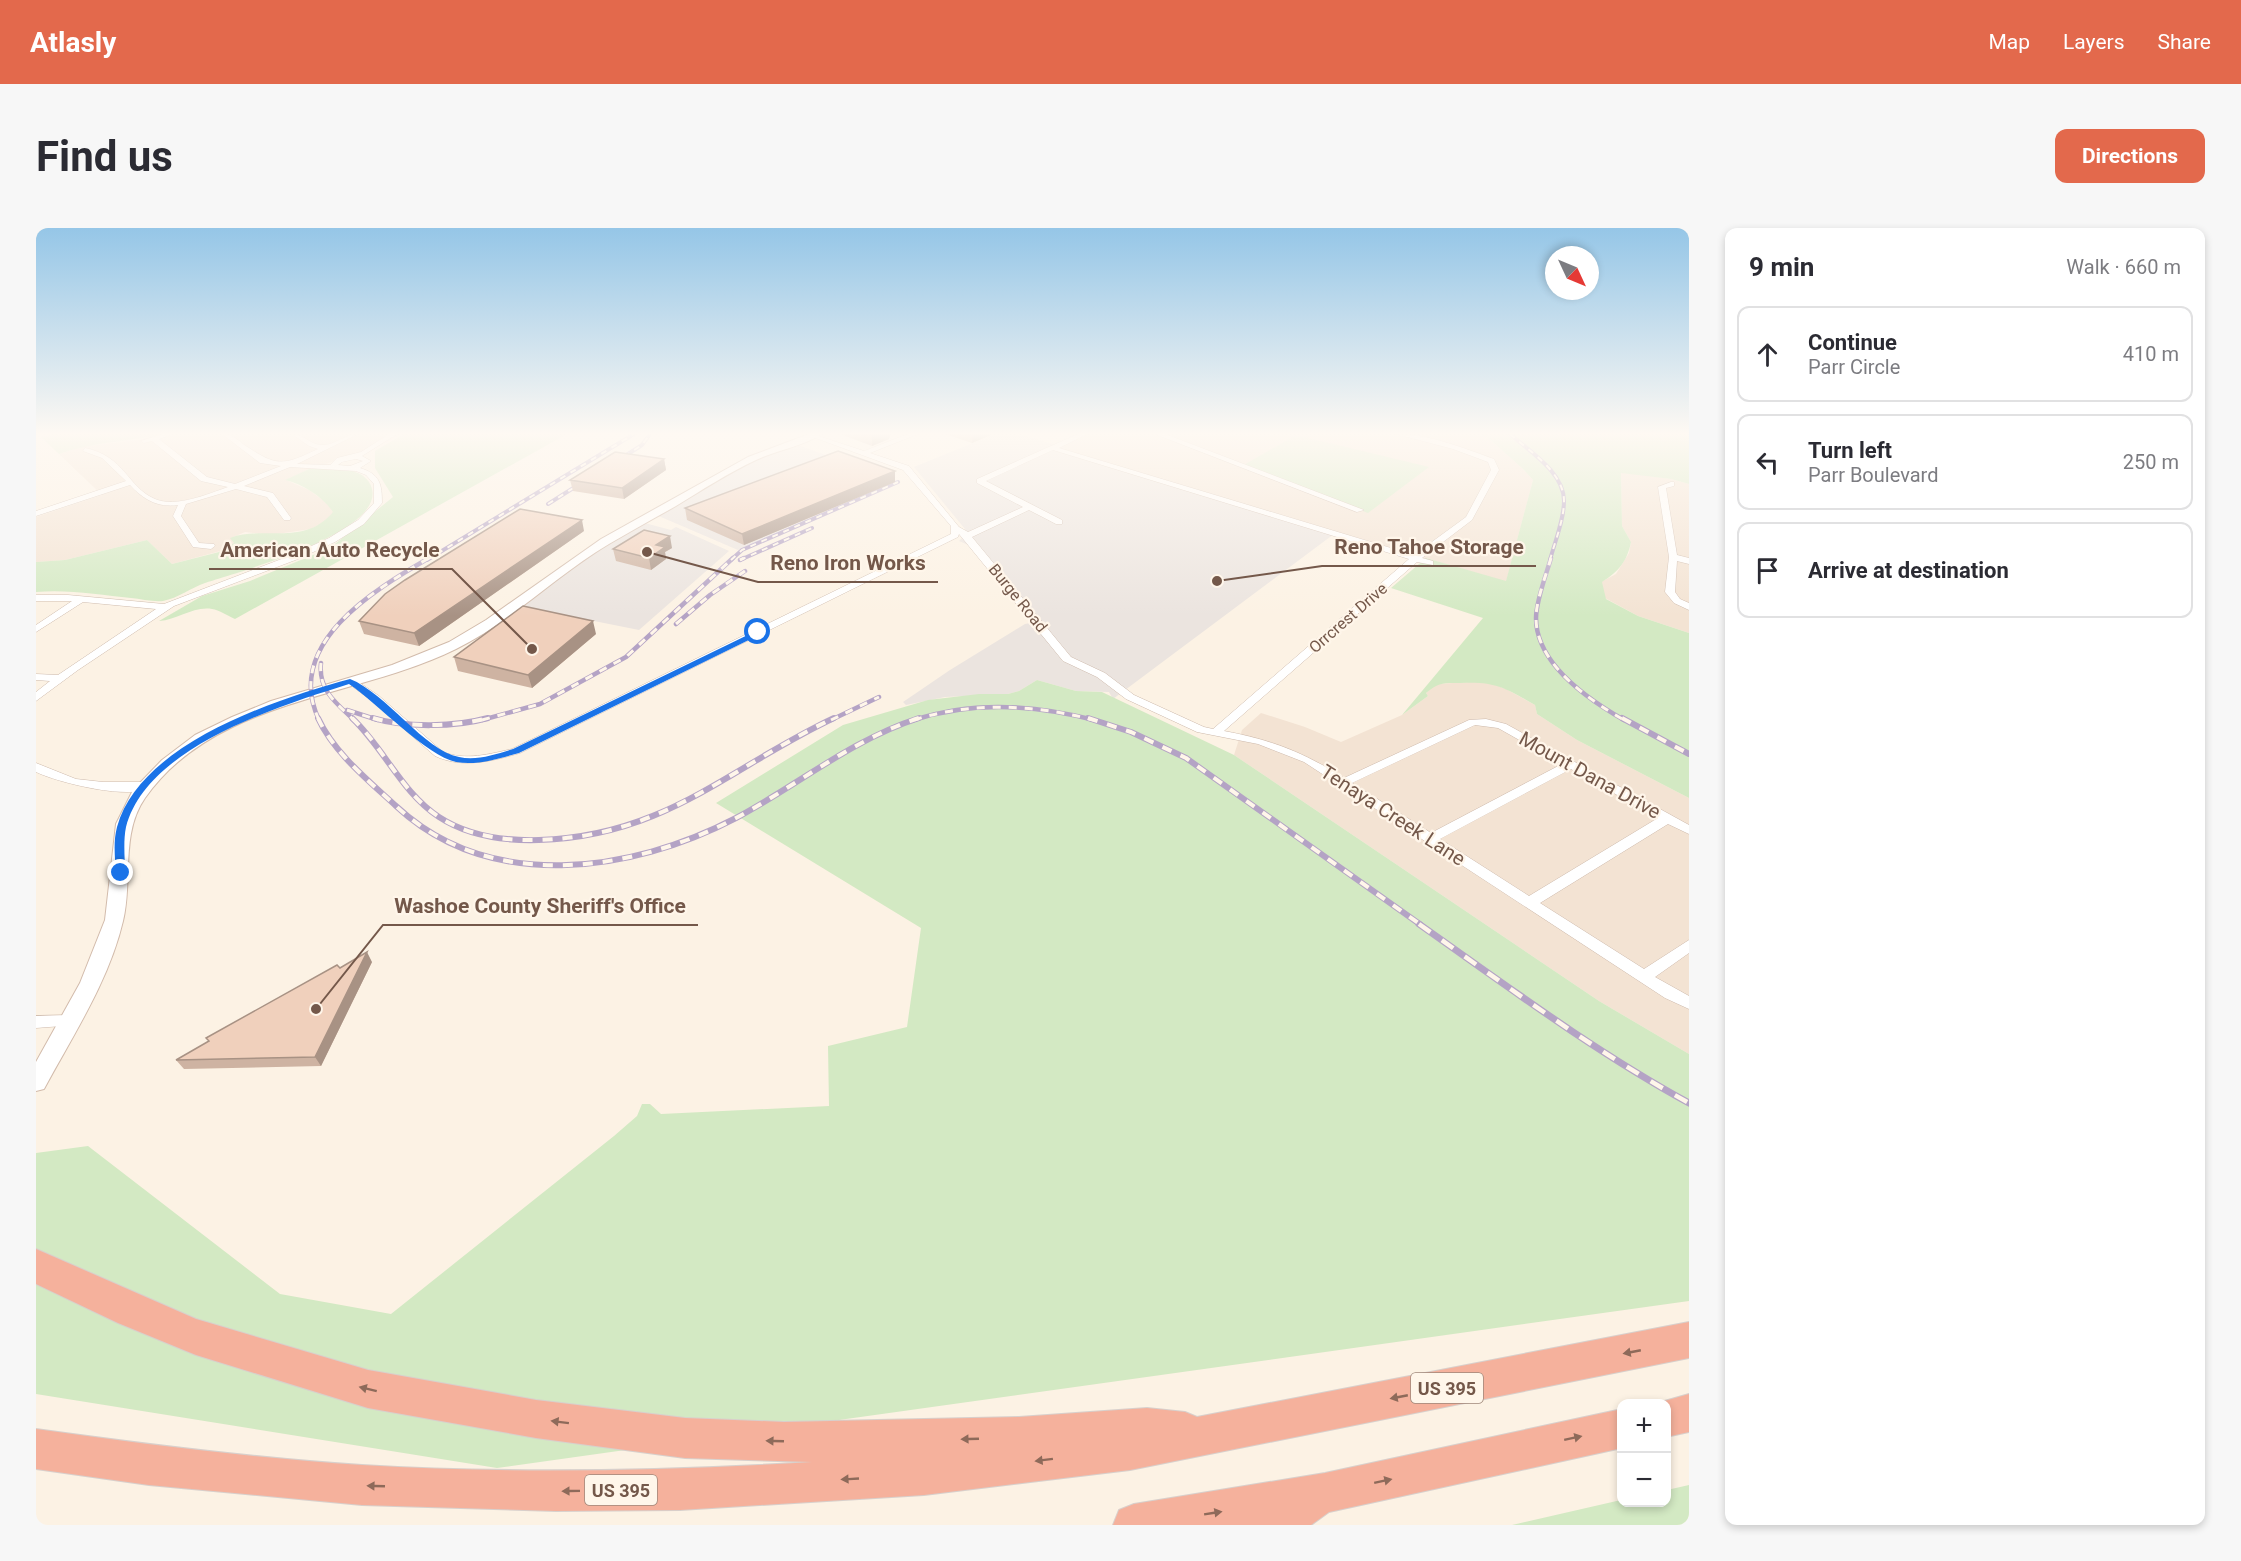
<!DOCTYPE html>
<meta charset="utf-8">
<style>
:root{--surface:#fff;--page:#f7f7f7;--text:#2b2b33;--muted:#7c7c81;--line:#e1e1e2;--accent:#e3694c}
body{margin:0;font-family:Roboto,sans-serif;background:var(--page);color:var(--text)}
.controls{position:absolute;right:18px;bottom:18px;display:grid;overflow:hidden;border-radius:12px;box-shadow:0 3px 9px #0003}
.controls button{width:54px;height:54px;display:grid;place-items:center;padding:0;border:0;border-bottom:2px solid var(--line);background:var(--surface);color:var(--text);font:30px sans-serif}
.compass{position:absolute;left:1509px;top:18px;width:54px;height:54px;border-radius:50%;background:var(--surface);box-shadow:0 3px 9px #0003;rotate:134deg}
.stop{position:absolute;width:18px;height:18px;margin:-14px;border:4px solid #1a73e8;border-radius:50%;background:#fff}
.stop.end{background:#1a73e8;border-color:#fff;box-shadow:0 2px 6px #0008}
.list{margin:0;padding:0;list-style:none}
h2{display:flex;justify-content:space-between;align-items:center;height:78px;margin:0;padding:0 24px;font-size:26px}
h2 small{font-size:20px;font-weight:400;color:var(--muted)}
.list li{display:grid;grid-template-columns:39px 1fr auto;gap:18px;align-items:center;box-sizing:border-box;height:96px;margin:0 12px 12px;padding:0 12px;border:2px solid var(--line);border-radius:12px}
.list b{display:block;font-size:22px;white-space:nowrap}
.list p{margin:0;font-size:20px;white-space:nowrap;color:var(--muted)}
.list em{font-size:20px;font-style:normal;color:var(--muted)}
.icon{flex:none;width:33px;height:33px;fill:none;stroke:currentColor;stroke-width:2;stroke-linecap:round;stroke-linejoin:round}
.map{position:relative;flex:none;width:1653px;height:1297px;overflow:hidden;border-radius:12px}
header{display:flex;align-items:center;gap:36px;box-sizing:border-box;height:84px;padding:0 30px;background:var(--accent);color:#fff}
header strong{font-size:28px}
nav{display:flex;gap:33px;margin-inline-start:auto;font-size:21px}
.intro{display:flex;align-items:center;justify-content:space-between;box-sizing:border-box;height:144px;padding:0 36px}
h1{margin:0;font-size:42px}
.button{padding:15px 27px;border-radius:12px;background:var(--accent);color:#fff;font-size:21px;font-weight:700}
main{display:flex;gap:36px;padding:0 36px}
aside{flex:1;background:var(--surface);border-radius:12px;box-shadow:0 3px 9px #0003}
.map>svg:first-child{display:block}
.residential{fill:#f3e3d3}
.industrial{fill:#ebe4df}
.green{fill:#d3e9c3}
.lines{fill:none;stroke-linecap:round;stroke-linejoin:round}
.street-casing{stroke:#cdb9ab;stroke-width:1}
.secondary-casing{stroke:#d2bbab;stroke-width:2}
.highway-casing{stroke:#d8d0cc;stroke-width:2}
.street{fill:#fff;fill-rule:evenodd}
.secondary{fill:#fff;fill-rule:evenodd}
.highway{fill:#f5b19c;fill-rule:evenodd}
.rail-far3-casing{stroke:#b4a3c5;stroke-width:4}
.rail-far2-casing{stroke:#b4a3c5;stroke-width:4.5}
.rail-far1-casing{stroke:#b4a3c5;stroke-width:6}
.rail-casing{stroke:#b4a3c5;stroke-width:7}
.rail-far3{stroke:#fff6ea;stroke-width:2;stroke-dasharray:6;stroke-linecap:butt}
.rail-far2{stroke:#fff6ea;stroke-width:3;stroke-dasharray:8;stroke-linecap:butt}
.rail-far1{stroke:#fff6ea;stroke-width:4;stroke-dasharray:10;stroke-linecap:butt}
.rail{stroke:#fff6ea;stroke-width:4.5;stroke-dasharray:14;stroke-linecap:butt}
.wall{fill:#ceb3a2}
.shaded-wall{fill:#a89284}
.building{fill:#f0d0bc;stroke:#a89284;stroke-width:1.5}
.oneway{fill:#8e6a5a}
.route{fill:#1a73e8}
.labels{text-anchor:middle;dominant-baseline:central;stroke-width:4.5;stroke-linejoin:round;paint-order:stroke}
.far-street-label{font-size:16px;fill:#74584a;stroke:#fff6ea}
.shield{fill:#fff6ea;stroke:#9e877a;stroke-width:1.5}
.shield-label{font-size:18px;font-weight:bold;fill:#74584a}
.street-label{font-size:20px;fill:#74584a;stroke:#fff6ea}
.leader{fill:none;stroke:#74584a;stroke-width:2}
.callout-dot{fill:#74584a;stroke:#fff6ea;stroke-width:2}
.callout-label{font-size:21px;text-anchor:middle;font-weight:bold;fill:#74584a;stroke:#fff6ea;stroke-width:4.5;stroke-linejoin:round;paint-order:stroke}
</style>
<header>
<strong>Atlasly</strong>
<nav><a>Map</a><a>Layers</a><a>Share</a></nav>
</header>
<div class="intro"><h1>Find us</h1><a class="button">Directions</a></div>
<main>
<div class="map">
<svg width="1653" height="1297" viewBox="0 0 1653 1297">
<rect width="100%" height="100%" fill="#fcf2e4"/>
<path class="residential" d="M 126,206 L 365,206 L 335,222 L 273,241 L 250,252 L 273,262 L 292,276 L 298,284 L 290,293 L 275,301 L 234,307 L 209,304 L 195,310 L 198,315 L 188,322 L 136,336 L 111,312 L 29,332 L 0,334 L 0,289 L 66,267 L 23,226 L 44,219 L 102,212 Z
M 1051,206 L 1118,206 L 1152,218 L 1122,206 L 1437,206 L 1450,208 L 1487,241 L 1497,252 L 1470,354 L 1022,220 Z
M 1585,244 L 1635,251 L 1653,256 L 1653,405 L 1602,388 L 1569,370 L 1565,354 L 1580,346 L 1593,325 L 1595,314 L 1586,298 Z
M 1449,453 L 1470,461 L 1499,477 L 1501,486 L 1541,512 L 1653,570 L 1653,826 L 1563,773 L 1198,527 L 1206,502 L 1225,485 L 1269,499 L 1305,514 L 1366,487 L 1392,468 L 1390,465 L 1400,456 Z"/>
<path class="industrial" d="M 959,206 L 983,206 L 1023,218 L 1018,220 L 1298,306 L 1077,471 L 1073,464 L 1040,463 L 1001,452 L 983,463 L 972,466 L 909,469 L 870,477 L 867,474 L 914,442 L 989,396 L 994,395 L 990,387 L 937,319 L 923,313 L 929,307 L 929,301 L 878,239 Z
M 756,215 L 865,254 L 702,322 L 618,286 L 715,232 Z
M 605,294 L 635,302 L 640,299 L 693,323 L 603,402 L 478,377 Z"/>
<path class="green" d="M 17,206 L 126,206 C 91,214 56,214 23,226 L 5,209 Z
M 368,206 L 531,206 L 199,391 C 192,388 183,382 176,381 C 157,378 142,392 123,393 L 166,368 L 214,353 L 294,320 L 357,269 L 339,240 L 339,223 Z
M 1437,206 L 1653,206 L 1653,256 L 1635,251 L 1585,245 L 1586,298 L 1595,314 C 1591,334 1582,344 1566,354 L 1570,371 L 1602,388 L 1653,405 L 1653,570 L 1541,512 L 1501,486 L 1499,477 C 1469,460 1460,453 1424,455 C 1408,455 1403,454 1390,465 L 1392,468 L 1366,487 L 1447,390 L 1355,360 L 1390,330 L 1470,353 L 1497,252 L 1487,241 L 1450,208 Z
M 1260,207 L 1393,239 L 1332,285 L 1206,238 Z
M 273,241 C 291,240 322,237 333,254 C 363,302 197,345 169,355 C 155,360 142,370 127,373 C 117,374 105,371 95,370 C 65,367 31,361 0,364 L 0,334 L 29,332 L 111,312 L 136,336 L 183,324 L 198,315 L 194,310 C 227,297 268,319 297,284 C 287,269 267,256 249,252 Z
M 1001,452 L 1040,463 L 1066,464 L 1198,527 L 1563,773 L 1653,826 L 1653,1073 L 461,1240 L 0,1166 L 0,925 L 52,918 L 244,1066 L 355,1086 L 578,908 L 601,888 L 606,876 L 614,876 L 625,886 L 793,878 L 792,818 L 871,799 L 885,700 L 680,575 L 807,497 L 892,472 L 943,466 L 972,466 L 983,463 Z
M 1653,1257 L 1653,1297 L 1476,1297 L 1585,1272 L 1586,1274 L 1630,1274 L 1631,1262 Z"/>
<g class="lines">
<defs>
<path id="street" d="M 126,206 L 138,206 L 123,211 L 171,249 L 199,256 L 245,238 L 224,235 L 186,206 C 195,206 200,210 207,216 C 241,239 246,238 282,221 L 273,218 L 256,206 C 268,206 274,217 286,217 C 298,218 309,206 322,206 L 261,236 L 294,237 L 301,230 L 325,224 L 353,206 L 361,206 L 326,228 L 335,233 L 324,240 C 344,246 346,256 346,275 L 328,296 L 299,314 L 262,331 L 138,378 L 42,442 L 0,473 L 0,464 L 14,453 L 0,452 L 0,446 L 22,447 L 120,381 L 47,374 L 0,404 L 0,397 L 36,373 L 0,373 L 0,367 L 32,367 L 128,376 L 256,327 L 293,310 L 322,292 L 338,275 L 338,256 L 330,247 L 320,243 L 254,239 L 208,258 L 237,265 L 255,290 L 254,292 L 248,292 L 231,269 L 200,261 L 150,276 L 145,288 L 163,315 L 178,316 L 179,318 L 175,321 L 157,319 L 137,288 L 142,277 C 121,280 107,271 94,257 L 0,288 L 0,283 L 90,253 L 66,230 L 47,223 L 49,220 C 89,228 91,259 119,271 C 140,280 172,266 192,259 L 165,253 L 116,213 L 108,215 L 105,213 ZM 320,231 L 327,233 L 314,238 L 302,237 L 306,234 Z
M 872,206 L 882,206 L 834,225 L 873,238 L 923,299 L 932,304 L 987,279 L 941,255 L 941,251 L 1042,206 L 1051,206 L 1023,220 L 1378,327 L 1430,289 L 1455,242 L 1452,234 L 1417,221 L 1360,206 C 1393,206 1427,220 1458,231 L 1463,242 L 1436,292 L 1386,330 L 1397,333 L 1397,337 L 1381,334 L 1188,503 C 1236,512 1267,524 1308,550 L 1433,492 L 1450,491 L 1470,496 L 1653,597 L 1653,606 L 1632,596 L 1504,675 L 1608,741 L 1653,712 L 1653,725 L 1619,749 L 1653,768 L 1653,781 L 1629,770 L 1268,534 L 1222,516 L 1161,504 L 1090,471 L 1061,449 L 1027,433 L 923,306 L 922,309 L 484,525 C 456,533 427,541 399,528 L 335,472 L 309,453 L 314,450 L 318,451 L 343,468 L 407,524 C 429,533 454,526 476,521 L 915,306 L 915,298 L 867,242 L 774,208 L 779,207 L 828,223 ZM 1017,222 L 1373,331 L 1177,501 L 1168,499 L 1098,467 L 1069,445 L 1035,429 L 936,309 L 993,282 L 1020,296 L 1026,296 L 1026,292 L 950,253 ZM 1439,497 L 1462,500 L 1526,536 L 1395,605 L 1316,555 ZM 1535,541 L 1622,590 L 1493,668 L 1404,611 Z
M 1119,206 L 1129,206 L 1328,282 L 1321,284 Z
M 1635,254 L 1638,254 L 1638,258 L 1630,260 L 1641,327 L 1653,330 L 1653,336 L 1641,333 L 1639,364 L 1644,371 L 1653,375 L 1653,382 L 1638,375 L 1629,364 L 1633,329 L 1622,259 Z
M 0,535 L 40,551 L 67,554 L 109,554 L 115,558 C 98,574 20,554 0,544 Z
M 33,787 L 39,789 L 41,793 L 39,797 L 0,800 L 0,788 Z"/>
<path id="secondary" d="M 773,206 L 786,206 C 768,218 741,222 720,232 C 692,245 666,262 640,278 C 617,291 595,303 573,316 C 519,348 475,394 420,421 C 319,471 179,470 109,570 C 84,606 97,653 87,693 C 73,753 37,807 8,861 L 0,863 L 0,834 L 44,755 L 69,692 L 80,596 L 97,562 L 126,532 L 159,507 L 196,489 L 235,473 L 356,437 L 413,414 L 450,392 L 565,311 L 712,229 Z"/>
<path id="highway" d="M 0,1021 L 160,1091 L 332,1142 L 500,1172 L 649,1190 L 748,1194 L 983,1189 L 1111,1180 L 1149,1184 L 1161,1189 L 1653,1094 L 1653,1130 L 1094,1242 L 888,1267 L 644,1282 L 520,1283 L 326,1277 L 113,1257 L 0,1241 L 0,1201 C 108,1216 217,1230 326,1237 C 476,1246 626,1243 776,1234 L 649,1230 L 500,1210 L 332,1180 L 160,1127 L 82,1095 L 0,1056 Z
M 1653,1166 L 1653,1204 L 1630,1209 L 1630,1176 L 1618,1176 Z
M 1586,1181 L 1586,1220 L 1293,1284 L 1275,1297 L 1077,1297 L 1083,1282 L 1098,1276 L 1289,1245 Z"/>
</defs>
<use href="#street" class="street-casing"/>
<use href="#secondary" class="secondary-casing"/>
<use href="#highway" class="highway-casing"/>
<use href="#street" class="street"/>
<use href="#secondary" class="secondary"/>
<use href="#highway" class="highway"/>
<defs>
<path id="rail-far3" d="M 1474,206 C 1493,223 1528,244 1528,273 C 1528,292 1519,313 1514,332
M 578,235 L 606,217 L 614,206
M 512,276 L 550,252
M 391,332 L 598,206
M 695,332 L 706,322 L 862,254
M 704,332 L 776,300"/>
<path id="rail-far2" d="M 1515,330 C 1510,347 1500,373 1500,390 C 1500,436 1553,472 1588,492
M 704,332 L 708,330
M 640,396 L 674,367 L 709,343
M 285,435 C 282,462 300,475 318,492
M 311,482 L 342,492
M 283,492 C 247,416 338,362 393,330
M 446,492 L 504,476 L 590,429 L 697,330
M 795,492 L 843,469
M 878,492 C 936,473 1000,477 1058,492"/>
<path id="rail-far1" d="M 282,490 C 298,525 333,553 360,578 C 453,665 595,645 700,590 C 762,557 815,512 883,490
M 316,490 C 348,520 366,565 403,589 C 432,608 469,613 503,612 C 630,608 692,540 798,490
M 337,490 C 369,500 420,499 452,490
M 1052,490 L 1095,504 L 1150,530 L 1385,697
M 1586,490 L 1653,526"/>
<path id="rail" d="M 1383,696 C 1471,758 1558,823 1653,875"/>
</defs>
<use href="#rail-far3" class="rail-far3-casing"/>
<use href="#rail-far2" class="rail-far2-casing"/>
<use href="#rail-far1" class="rail-far1-casing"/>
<use href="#rail" class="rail-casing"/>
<use href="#rail-far3" class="rail-far3"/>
<use href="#rail-far2" class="rail-far2"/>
<use href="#rail-far1" class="rail-far1"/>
<use href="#rail" class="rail"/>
</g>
<path class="wall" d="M 804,206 L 857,206 L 854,207 L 853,211 L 836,218 Z
M 909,206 L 957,206 L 936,215 Z
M 628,231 L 630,242 L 588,271 L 537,263 L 534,252 Z
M 859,254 L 708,317 L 651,292 L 649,280 Z
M 548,303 L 383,418 L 328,406 L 323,393 Z
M 636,320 L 629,324 L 630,331 L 615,342 L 580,333 L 577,321 Z
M 560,406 L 496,460 L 422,443 L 418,429 Z
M 336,734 L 285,838 L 148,841 L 140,832 L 304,740 Z"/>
<path class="shaded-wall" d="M 838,206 L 857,206 L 854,207 L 853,211 L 836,218 L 836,207 Z
M 937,206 L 957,206 L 936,215 Z
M 628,231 L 630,242 L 588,271 L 586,260 Z
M 859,243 L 859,254 L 708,317 L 706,306 Z
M 546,292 L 548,303 L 383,418 L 378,405 Z
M 634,308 L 636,320 L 629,324 L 630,331 L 615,342 L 613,330 L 620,317 Z
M 557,393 L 560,406 L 496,460 L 492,447 Z
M 331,724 L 336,734 L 285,838 L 279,829 Z"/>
<path class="building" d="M 802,223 L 859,243 L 706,306 L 649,280 Z
M 579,224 L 628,231 L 586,260 L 534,252 Z
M 484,281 L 546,292 L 378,405 L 323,393 L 349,366 L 369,352 Z
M 608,302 L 634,308 L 620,317 L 629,319 L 613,330 L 577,321 Z
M 487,378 L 557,393 L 492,447 L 418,429 Z
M 331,724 L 279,829 L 140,832 L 173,813 L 170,810 L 301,737 L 304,740 Z"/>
<defs><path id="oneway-solid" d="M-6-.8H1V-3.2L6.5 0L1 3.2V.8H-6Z" transform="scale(1.5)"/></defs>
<g class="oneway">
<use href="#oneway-solid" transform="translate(1596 1124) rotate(169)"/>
<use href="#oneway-solid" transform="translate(332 1161) rotate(-166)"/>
<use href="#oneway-solid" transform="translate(1363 1169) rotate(169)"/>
<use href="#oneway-solid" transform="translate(524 1194) rotate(-173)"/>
<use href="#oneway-solid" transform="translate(1537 1210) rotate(-12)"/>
<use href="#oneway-solid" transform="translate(934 1211) rotate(178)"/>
<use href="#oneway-solid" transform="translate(739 1213) rotate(-178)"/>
<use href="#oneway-solid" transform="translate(1008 1232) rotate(173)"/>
<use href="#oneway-solid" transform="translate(814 1251) rotate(177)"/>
<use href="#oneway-solid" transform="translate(1347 1253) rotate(-12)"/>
<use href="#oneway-solid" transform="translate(340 1258) rotate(-178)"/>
<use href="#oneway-solid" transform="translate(535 1263) rotate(179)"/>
<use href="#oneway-solid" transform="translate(1177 1285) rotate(-9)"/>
</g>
<linearGradient id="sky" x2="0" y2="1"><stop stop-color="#95c6e7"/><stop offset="0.53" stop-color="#fef9f3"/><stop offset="1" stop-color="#fef9f3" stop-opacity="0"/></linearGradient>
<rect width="1653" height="388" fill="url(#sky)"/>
<path class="route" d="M 722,402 L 725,406 L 483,525 C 463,530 442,538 420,534 C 391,528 342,476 313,456 C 244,478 111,518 90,599 C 87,614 89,630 89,645 L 85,648 L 80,645 C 79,630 77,614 81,599 C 104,515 241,471 314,451 C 350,465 389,523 423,529 C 441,533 460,526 477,521 Z"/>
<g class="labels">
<g class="far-street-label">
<text transform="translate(982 370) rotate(51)">Burge Road</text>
<text transform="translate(1312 390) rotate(-41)">Orrcrest Drive</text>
</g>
<g class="shield">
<rect x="1375" y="1145" width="72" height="30" rx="4.5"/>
<rect x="549" y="1247" width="72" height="30" rx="4.5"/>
</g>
<g class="shield-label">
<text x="1411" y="1160">US 395</text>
<text x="585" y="1262">US 395</text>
</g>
<g class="street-label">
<text transform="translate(1554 547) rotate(29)">Mount Dana Drive</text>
<text transform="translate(1357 587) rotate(33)">Tenaya Creek Lane</text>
</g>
</g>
<path class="leader" d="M1181 353L1286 338H1500M496 421L416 341H173M611 324L722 354H902M280 781L347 697H662"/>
<g class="callout-dot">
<circle cx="1181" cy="353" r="6"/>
<circle cx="496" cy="421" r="6"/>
<circle cx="611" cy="324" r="6"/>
<circle cx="280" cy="781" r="6"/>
</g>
<g class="callout-label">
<text x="1393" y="326">Reno Tahoe Storage</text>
<text x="294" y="329">American Auto Recycle</text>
<text x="812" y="342">Reno Iron Works</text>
<text x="504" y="685">Washoe County Sheriff's Office</text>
</g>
</svg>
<div class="controls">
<button>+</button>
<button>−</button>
</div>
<svg class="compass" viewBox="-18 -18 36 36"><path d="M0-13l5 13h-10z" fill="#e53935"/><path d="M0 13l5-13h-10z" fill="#7c7c81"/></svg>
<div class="stop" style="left:722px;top:404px"></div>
<div class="stop end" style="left:85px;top:645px"></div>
</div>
<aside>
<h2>9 min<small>Walk · 660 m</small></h2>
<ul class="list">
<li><svg class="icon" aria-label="ahead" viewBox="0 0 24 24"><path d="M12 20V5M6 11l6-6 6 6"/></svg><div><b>Continue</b><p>Parr Circle</p></div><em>410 m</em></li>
<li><svg class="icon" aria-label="left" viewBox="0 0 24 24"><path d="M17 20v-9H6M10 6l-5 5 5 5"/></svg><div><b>Turn left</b><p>Parr Boulevard</p></div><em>250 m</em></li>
<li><svg class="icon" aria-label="arrive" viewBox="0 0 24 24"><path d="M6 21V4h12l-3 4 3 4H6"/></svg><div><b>Arrive at destination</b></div></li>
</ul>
</aside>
</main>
